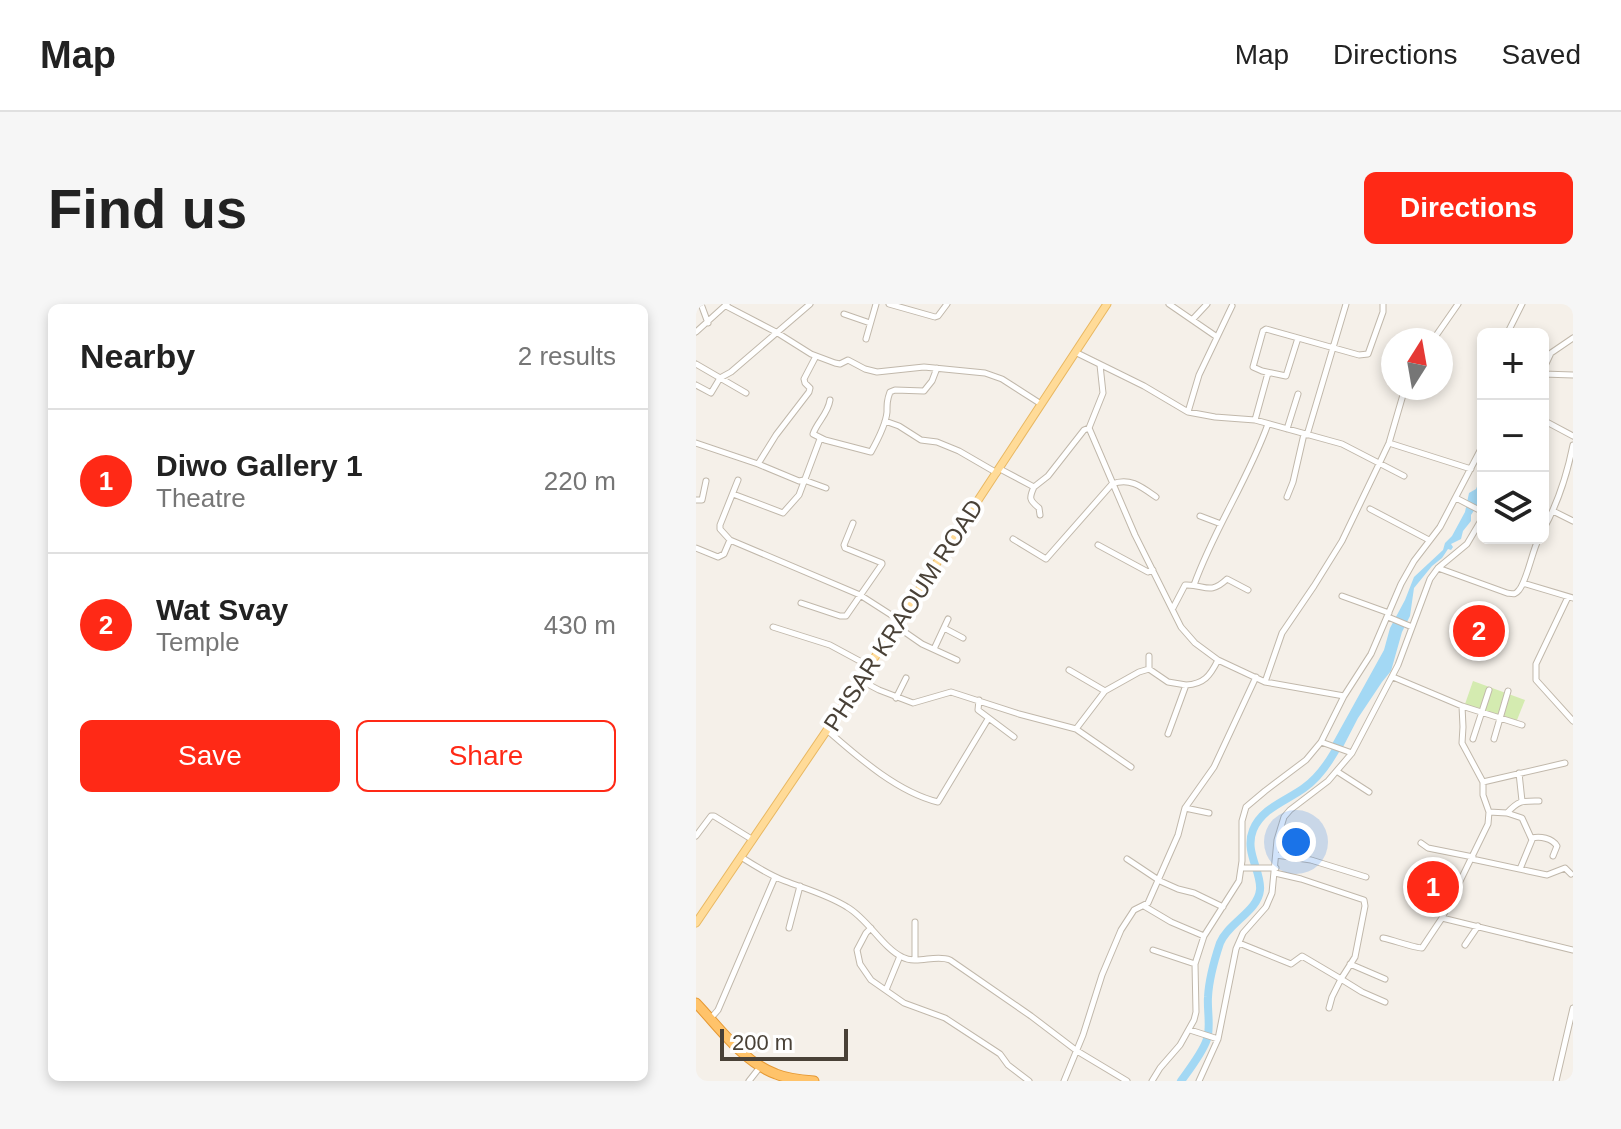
<!DOCTYPE html>
<meta charset="utf-8">
<style>
:root{--surface:#fff;--page:#f6f6f6;--text:#222;--muted:#767676;--line:#e0e0e0;--accent:#ff2916}
body{margin:0;font-family:Helvetica,sans-serif;background:var(--page);color:var(--text)}
.controls{position:absolute;right:24px;top:24px;display:grid;overflow:hidden;border-radius:12px;box-shadow:0 4px 12px #0003}
.controls button{width:72px;height:72px;display:grid;place-items:center;padding:0;border:0;border-bottom:2px solid var(--line);background:var(--surface);color:var(--text);font:40px sans-serif}
.compass{position:absolute;left:685px;top:24px;width:72px;height:72px;border-radius:50%;background:var(--surface);box-shadow:0 4px 12px #0003;rotate:11deg}
.scale{position:absolute;left:24px;bottom:20px;width:128px;box-sizing:border-box;padding-left:8px;border:4px solid #494137;border-top:0;font-size:22px;line-height:28px;white-space:nowrap;color:#494137;-webkit-text-stroke:6px #fff;paint-order:stroke}
.you{position:absolute;left:600px;top:538px;width:28px;height:28px;margin:-20px;border:6px solid #fff;border-radius:50%;background:#1a73e8;box-shadow:0 0 0 12px #1a73e833}
.badge{display:grid;place-items:center;width:52px;height:52px;border-radius:50%;background:var(--accent);color:#fff;font-size:26px;font-weight:700}
.pin{position:absolute;translate:-50% -50%;border:4px solid #fff;box-shadow:0 2px 8px #0006}
.list{margin:0;padding:0;list-style:none}
h2{display:flex;justify-content:space-between;align-items:center;height:104px;margin:0;padding:0 32px;font-size:34px}
h2 small{font-size:26px;font-weight:400;color:var(--muted)}
.list li{display:grid;grid-template-columns:52px 1fr auto;gap:24px;align-items:center;box-sizing:border-box;height:144px;padding:0 32px;border-top:2px solid var(--line)}
.list b{display:block;font-size:30px;white-space:nowrap}
.list p{margin:0;font-size:26px;white-space:nowrap;color:var(--muted)}
.list em{font-size:26px;font-style:normal;color:var(--muted)}
.actions{display:flex;gap:16px;padding:24px 32px}
.actions a{flex:1;padding:18px 0;border:2px solid var(--accent);border-radius:12px;text-align:center;font-size:28px;color:var(--accent)}
.actions .main{background:var(--accent);color:#fff}
.icon{flex:none;width:44px;height:44px;fill:none;stroke:currentColor;stroke-width:2;stroke-linecap:round;stroke-linejoin:round}
.map{position:relative;flex:none;width:877px;height:777px;overflow:hidden;border-radius:12px}
header{display:flex;align-items:center;gap:48px;box-sizing:border-box;height:112px;padding:0 40px;background:var(--surface);border-bottom:2px solid var(--line)}
header strong{font-size:38px}
nav{display:flex;gap:44px;margin-inline-start:auto;font-size:28px}
.intro{display:flex;align-items:center;justify-content:space-between;box-sizing:border-box;height:192px;padding:0 48px}
h1{margin:0;font-size:56px}
.button{padding:20px 36px;border-radius:12px;background:var(--accent);color:#fff;font-size:28px;font-weight:700}
main{display:flex;gap:48px;padding:0 48px}
aside{flex:1;background:var(--surface);border-radius:12px;box-shadow:0 4px 12px #0003}
.map>svg:first-child{display:block}
.green{fill:#d4ebb0}
.water{fill:#a3d8f4}
.lines{fill:none;stroke-linecap:round;stroke-linejoin:round}
.river{stroke:#a3d8f4;stroke-width:8}
.minor-casing{stroke:#c1b8ab;stroke-width:7}
.major-casing{stroke:#e9b862;stroke-width:9}
.highway-casing{stroke:#e59833;stroke-width:11}
.minor{stroke:#fff;stroke-width:5}
.major{stroke:#ffdb98;stroke-width:7}
.highway{stroke:#ffc36a;stroke-width:9}
.labels{text-anchor:middle;dominant-baseline:central;stroke-width:8;stroke-linejoin:round;paint-order:stroke}
.street-label{font-size:24px;fill:#494137;stroke:#fff}
</style>
<header>
<strong>Map</strong>
<nav><a>Map</a><a>Directions</a><a>Saved</a></nav>
</header>
<div class="intro"><h1>Find us</h1><a class="button">Directions</a></div>
<main>
<aside>
<h2>Nearby<small>2 results</small></h2>
<ul class="list">
<li><span class="badge">1</span><div><b>Diwo Gallery 1</b><p>Theatre</p></div><em>220 m</em></li>
<li><span class="badge">2</span><div><b>Wat Svay</b><p>Temple</p></div><em>430 m</em></li>
</ul>
<div class="actions"><a class="main">Save</a><a>Share</a></div>
</aside>
<div class="map">
<svg width="877" height="777" viewBox="0 0 877 777">
<rect width="100%" height="100%" fill="#f5f0e9"/>
<path class="green" d="M 777,377 L 829,396 L 819,421 L 768,403 Z"/>
<path class="water" d="M 787,171 L 787,193 L 775,211 L 775,217 L 767,227 L 765,235 L 755,240 L 757,243 L 755,246 L 752,245 L 746,254 L 736,262 L 718,284 L 714,312 L 706,328 L 695,367 L 686,378 L 662,414 L 647,443 L 636,440 L 688,346 L 694,324 L 709,296 L 718,273 L 747,246 L 749,239 L 756,232 L 769,208 L 773,189 L 780,185 L 784,175 Z"/>
<g class="lines">
<path class="river" d="M 485,777 C 493,766 507,748 511,735 C 515,723 511,706 512,693 C 513,674 518,657 524,639 C 532,619 562,607 564,586 C 566,568 548,548 557,526 C 566,504 590,497 608,484 C 625,472 636,454 645,436"/>
<defs>
<path id="minor" d="M 5,0 L 12,19
M 193,0 L 239,13 L 242,12 L 251,0
M 473,0 L 521,33
M 30,2 L 80,28 L 115,50 L 139,59 L 144,60 L 152,56 L 169,65 L 181,68 L 228,63 L 289,69 L 306,75 L 345,100
M 148,10 L 174,19
M 497,15 L 511,0
M 0,28 L 31,0
M 811,30 L 826,0
M 602,34 L 590,72 L 566,67 L 557,63 L 567,27 L 570,25 L 663,51 L 672,50 L 687,8 L 687,0
M 170,35 L 180,0
M 737,36 L 762,0
M 379,48 L 448,82 L 492,108 L 519,113 L 559,116 L 646,140 L 708,172
M 0,60 L 50,89
M 404,61 L 407,89 L 393,124 L 439,231 L 485,323 L 499,339 L 522,356 L 569,378 L 648,392
M 847,66 L 855,49 L 877,34
M 847,70 L 877,71
M 0,81 L 15,89 L 24,74 L 35,68 L 114,0
M 847,82 L 849,99 L 847,112
M 134,96 C 132,110 121,118 117,130 L 129,136 L 175,148 C 180,139 190,119 191,108 C 191,100 191,96 194,88 L 199,86 L 228,87 L 236,77 L 241,64
M 492,108 L 503,71 L 536,2
M 559,116 L 572,69
M 847,116 L 877,132
M 189,117 L 203,122 L 225,136 L 241,138 L 263,147 L 301,169
M 591,125 L 602,90
M 611,131 L 650,0
M 0,139 L 62,160 L 103,177 L 108,176 L 130,184
M 693,139 L 775,165
M 62,160 L 80,131 L 113,88 L 114,84 L 109,79 L 108,75 L 120,52
M 304,165 L 338,183 L 352,172 L 388,126 L 393,124
M 42,176 L 24,221 L 24,225 L 34,236 L 164,291 L 203,316
M 338,183 C 333,194 333,196 343,204 L 344,211
M 37,190 L 87,209 L 103,191 L 124,135
M 591,193 L 597,178 L 608,130
M 760,194 L 787,208
M 0,196 L 6,196 L 10,177
M 674,205 L 733,236
M 857,207 L 877,217
M 504,212 L 525,220
M 847,226 C 862,199 871,171 877,141
M 317,235 L 350,255 L 416,180 C 434,173 446,183 460,193
M 402,241 L 452,268 L 457,266
M 0,244 L 22,253 L 28,250 L 34,236
M 742,264 L 811,289 C 818,290 819,291 823,286 C 831,277 836,247 843,234
M 827,279 L 877,294
M 498,281 C 518,225 552,176 572,120
M 646,292 L 693,309
M 872,293 L 840,360 L 840,376 L 877,417
M 105,299 L 144,312 L 150,312 L 186,260 L 186,259 L 149,244 L 148,241 L 157,219
M 477,304 L 489,281 C 509,280 513,292 531,275 L 552,286
M 692,313 L 716,323
M 200,322 L 226,340 L 261,356
M 77,323 L 134,341 L 173,362
M 248,324 L 267,334
M 238,345 L 252,315
M 453,352 L 453,365 L 472,378 L 490,381
M 373,366 L 409,387
M 697,373 L 766,402 L 826,421
M 164,376 L 183,386 L 217,399 L 255,388 L 323,410 L 380,425 L 409,387 L 443,368 L 453,365
M 569,378 L 586,329 L 618,282 L 646,237 L 684,158 L 693,139 L 709,84
M 200,394 L 210,374
M 283,396 L 282,406 L 318,433
M 380,425 L 435,463
M 131,426 C 162,453 201,488 242,498 L 292,415
M 472,430 L 490,381 C 508,380 514,372 522,356
M 777,435 L 793,386
M 798,435 L 812,387
M 625,438 L 656,449
M 642,468 L 673,488
M 823,469 L 826,497
M 787,478 L 869,459
M 489,504 L 513,509
M 793,508 L 811,509 L 826,514 L 836,536 L 824,565
M 811,509 C 823,496 826,497 843,497
M 0,532 L 15,512 L 18,512 L 57,536
M 836,534 C 844,532 856,534 861,542 L 857,552
M 725,539 L 732,544 L 777,553
M 580,551 L 615,556 L 670,573
M 45,553 C 59,562 73,571 89,577 C 110,585 132,591 151,603 C 172,615 186,643 206,653 C 221,661 239,650 254,656 L 335,712 L 381,747 L 431,777
M 431,555 L 464,577 L 482,585 L 498,589 L 527,603
M 776,555 L 851,571 L 869,564 L 875,570
M 546,564 L 580,564
M 448,602 L 475,618 L 508,632
M 746,614 L 877,646
M 219,618 L 219,656
M 93,624 L 104,582
M 175,624 L 170,629 L 161,646 L 164,660 L 175,676 L 208,699 L 249,714 L 304,750 L 312,761 L 333,777
M 687,634 C 697,636 719,644 726,644 L 746,614 L 792,520 L 793,508 L 787,491 L 787,478 L 766,439 L 767,423 L 766,402
M 543,639 L 595,660 L 606,652 L 645,675 L 659,653 L 669,602 L 668,596 L 605,575 L 579,569
M 769,641 L 782,622
M 457,646 L 499,660
M 654,660 L 689,675
M 190,686 L 204,652
M 633,704 L 636,693 L 645,675 L 666,688 L 689,698
M 15,714 L 22,706 L 79,573
M 494,726 L 522,735
M 53,777 L 64,763
M 368,777 L 387,731 L 406,671 L 425,626 L 438,606 L 452,599 L 482,531 L 489,504 L 518,463 L 560,373
M 456,777 L 464,764 L 484,741 L 498,716 L 500,708 L 499,660 L 508,632 L 543,577 L 546,557 L 546,517 L 550,503 L 569,487 L 610,456 L 625,438 L 648,392 L 675,350 L 705,280 L 718,257 L 744,223 L 787,141
M 503,777 L 522,735 L 540,645 L 547,629 L 570,603 L 576,589 L 581,536 L 588,513 L 594,506 L 632,477 L 656,449 L 702,361 L 734,275 L 742,264 L 771,240 L 787,213
M 860,777 L 877,704"/>
<path id="major" d="M 0,619 L 131,426 L 411,0"/>
<path id="highway" d="M 0,699 C 24,724 47,758 80,770 C 92,775 105,776 118,777"/>
</defs>
<use href="#minor" class="minor-casing"/>
<use href="#major" class="major-casing"/>
<use href="#highway" class="highway-casing"/>
<use href="#minor" class="minor"/>
<use href="#major" class="major"/>
<use href="#highway" class="highway"/>
</g>
<g class="labels">
<g class="street-label">
<text transform="translate(207 311) rotate(-57)">PHSAR KRAOUM ROAD</text>
</g>
</g>
</svg>
<div class="controls">
<button>+</button>
<button>−</button>
<button><svg class="icon" aria-label="layers" viewBox="0 0 24 24"><path d="M12 4l9 5-9 5-9-5zM3 14l9 5 9-5"/></svg></button>
</div>
<svg class="compass" viewBox="-18 -18 36 36"><path d="M0-13l5 13h-10z" fill="#e53935"/><path d="M0 13l5-13h-10z" fill="#767676"/></svg>
<div class="scale">200 m</div>
<div class="you"></div>
<div class="pin badge" style="left:737px;top:583px">1</div>
<div class="pin badge" style="left:783px;top:327px">2</div>
</div>
</main>
